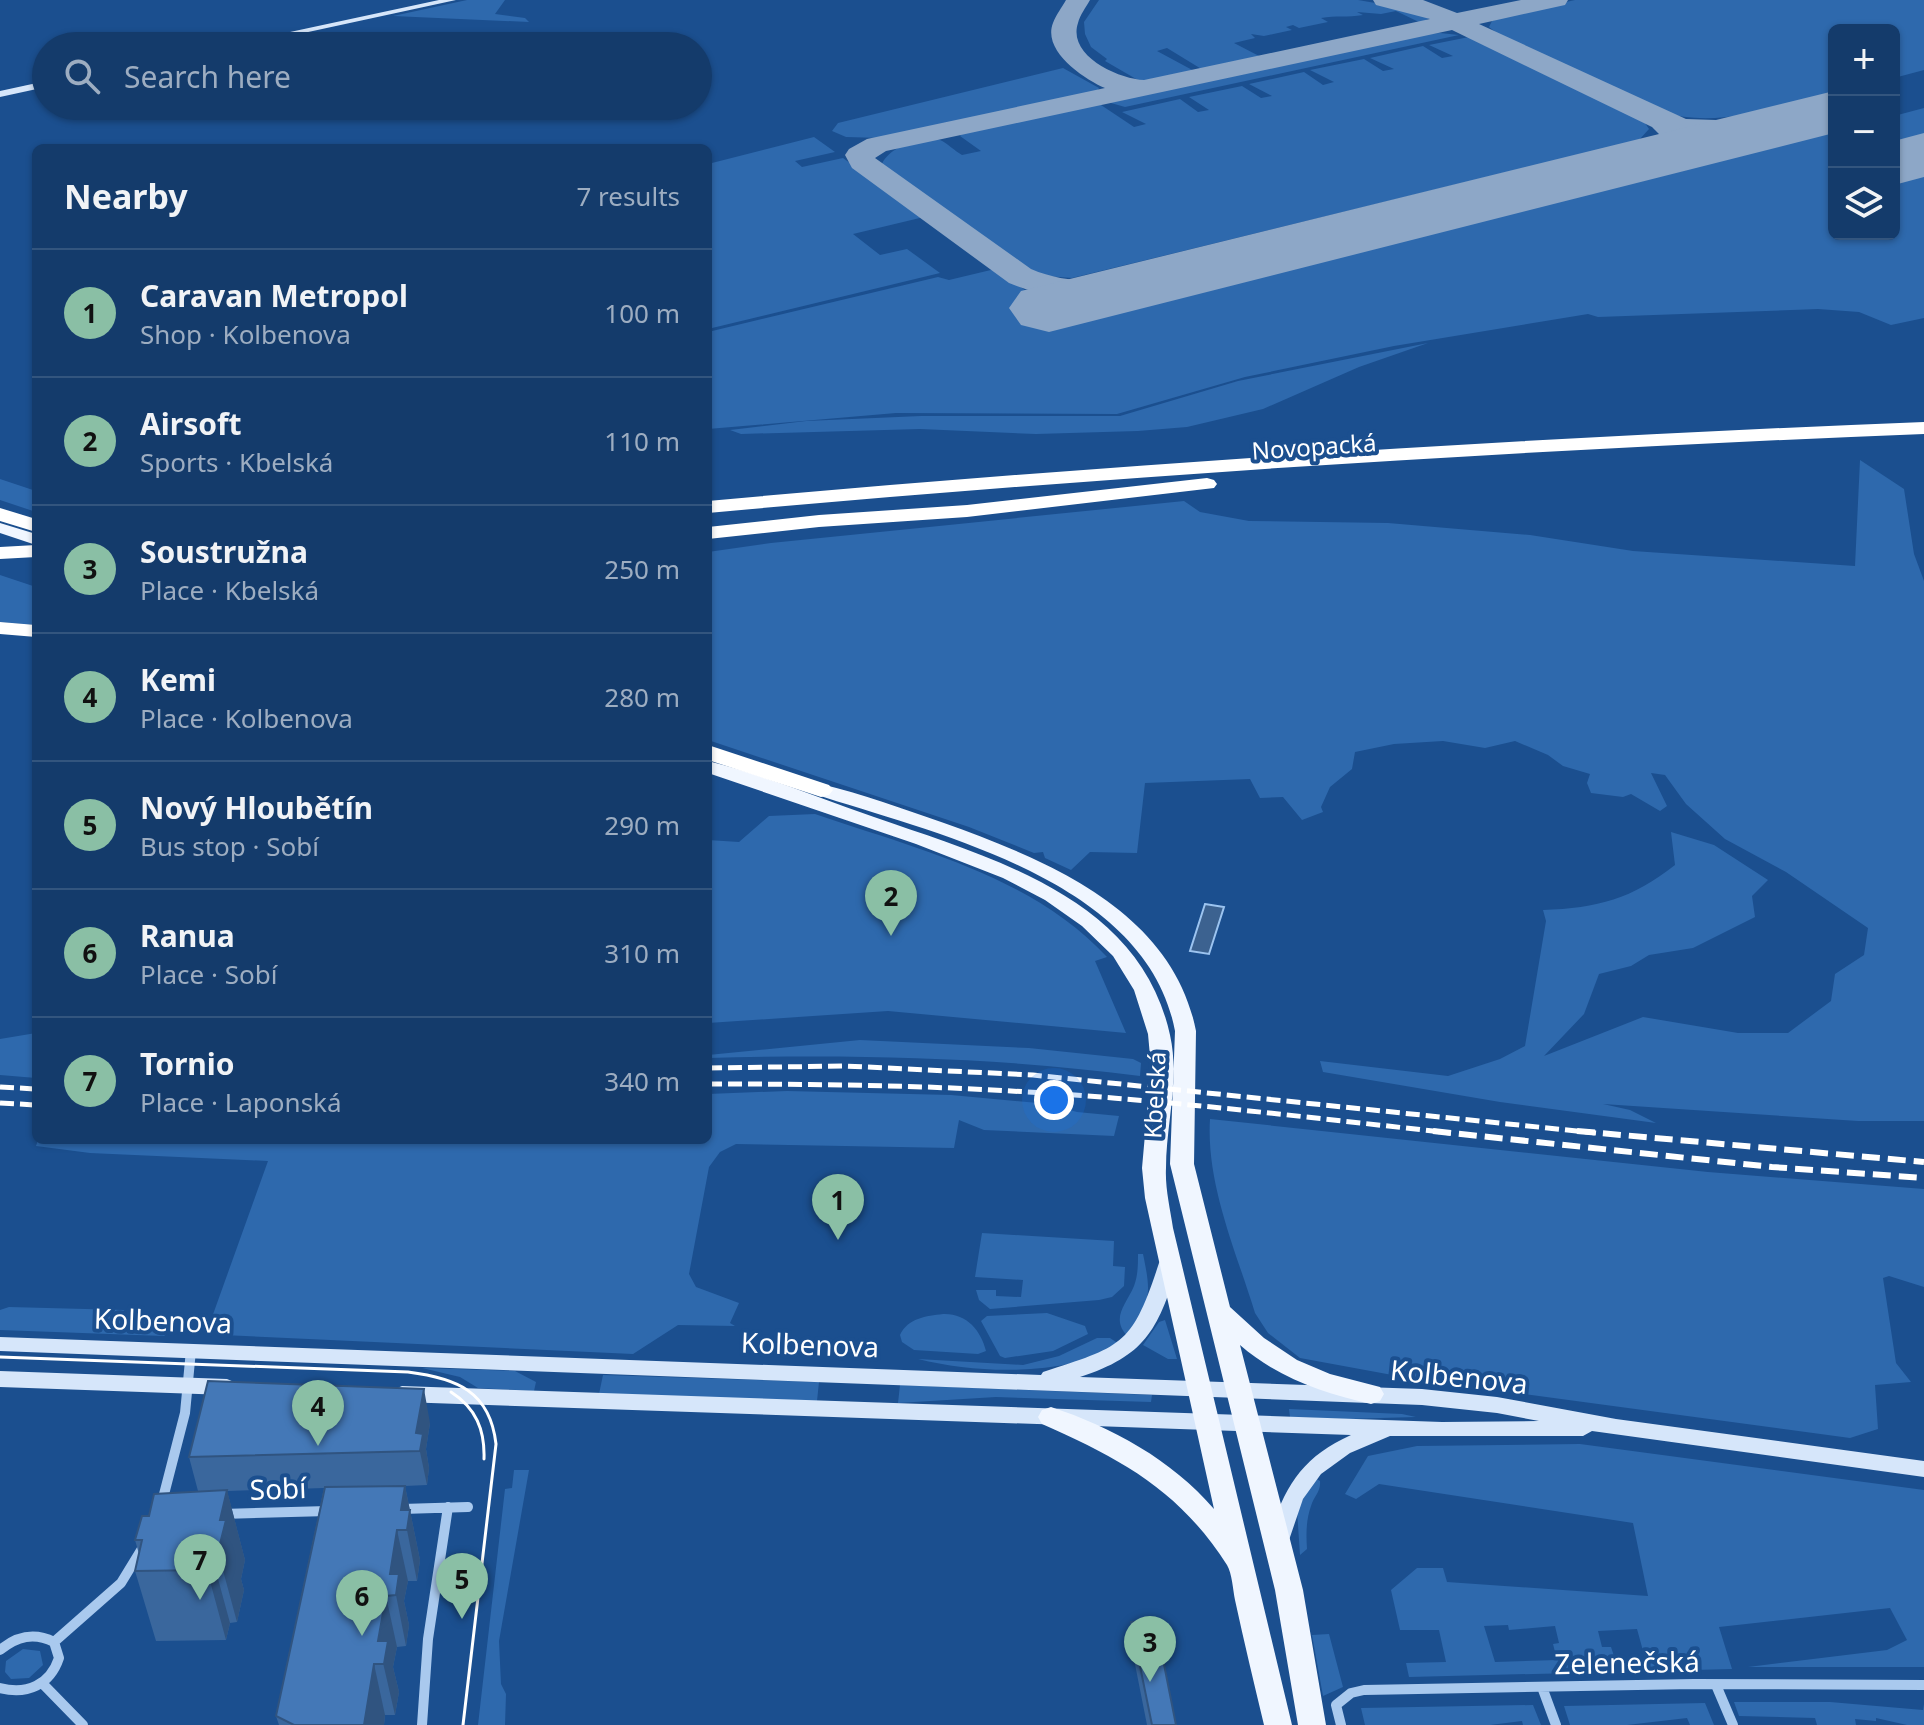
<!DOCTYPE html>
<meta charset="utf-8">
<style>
:root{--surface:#143b6b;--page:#1d4271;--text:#f1f3f6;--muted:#9dadc1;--line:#33557e;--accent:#8abfa5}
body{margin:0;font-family:"Noto Sans",sans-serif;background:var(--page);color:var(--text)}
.controls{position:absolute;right:24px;top:24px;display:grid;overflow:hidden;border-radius:12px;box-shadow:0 2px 6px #0004}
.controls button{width:72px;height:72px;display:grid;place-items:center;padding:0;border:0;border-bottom:2px solid var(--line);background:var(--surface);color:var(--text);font:40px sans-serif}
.you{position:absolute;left:1054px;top:1100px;width:28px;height:28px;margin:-20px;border:6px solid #fff;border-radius:50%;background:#1a73e8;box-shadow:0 0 0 12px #1a73e833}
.badge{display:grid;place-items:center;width:52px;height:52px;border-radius:50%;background:var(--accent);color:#111;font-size:26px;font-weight:700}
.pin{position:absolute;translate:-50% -66px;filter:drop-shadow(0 2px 4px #0008)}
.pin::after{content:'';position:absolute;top:42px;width:28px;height:24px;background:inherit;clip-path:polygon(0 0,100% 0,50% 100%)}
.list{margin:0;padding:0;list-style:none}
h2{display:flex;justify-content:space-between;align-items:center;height:104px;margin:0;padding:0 32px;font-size:34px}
h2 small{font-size:26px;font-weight:400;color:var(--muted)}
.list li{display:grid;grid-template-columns:52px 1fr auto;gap:24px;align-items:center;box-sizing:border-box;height:128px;padding:0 32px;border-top:2px solid var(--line)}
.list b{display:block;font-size:30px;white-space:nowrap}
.list p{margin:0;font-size:26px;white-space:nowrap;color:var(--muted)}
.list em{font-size:26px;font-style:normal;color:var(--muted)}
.icon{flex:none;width:44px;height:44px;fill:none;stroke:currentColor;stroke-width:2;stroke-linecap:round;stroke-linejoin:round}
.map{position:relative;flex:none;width:1924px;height:1725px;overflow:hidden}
.search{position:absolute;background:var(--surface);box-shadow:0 2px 6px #0004;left:32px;top:32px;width:680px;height:88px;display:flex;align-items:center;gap:20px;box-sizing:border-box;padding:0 28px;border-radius:44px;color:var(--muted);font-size:30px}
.panel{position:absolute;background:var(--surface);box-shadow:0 2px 6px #0004;left:32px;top:144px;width:680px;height:1000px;border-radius:12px}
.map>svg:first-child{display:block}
.green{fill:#2e69ad;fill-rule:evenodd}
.water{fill:#3c6290;stroke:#9cc4f0;stroke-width:2}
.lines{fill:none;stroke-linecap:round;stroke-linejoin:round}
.taxiway{fill:#8da7c7;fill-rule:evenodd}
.runway{fill:#8da7c7;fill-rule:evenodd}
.street{stroke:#a9c9ee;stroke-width:10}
.secondary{fill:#d6e6fa;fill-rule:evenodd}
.primary{fill:#f0f6ff;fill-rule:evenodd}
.highway{fill:#fff;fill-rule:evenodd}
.tram{stroke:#fff;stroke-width:3}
.rail-far1{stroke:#fff;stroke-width:5;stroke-dasharray:14 6;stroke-linecap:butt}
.rail{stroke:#fff;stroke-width:6;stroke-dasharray:18 8;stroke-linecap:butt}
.wall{fill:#3a679d}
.shaded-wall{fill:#305480}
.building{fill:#4478b7;stroke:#305480;stroke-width:2}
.labels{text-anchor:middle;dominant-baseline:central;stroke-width:8;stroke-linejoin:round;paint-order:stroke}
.street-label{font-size:24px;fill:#fff;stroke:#1b4f8f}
.near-street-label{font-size:28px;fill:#fff;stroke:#1b4f8f}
</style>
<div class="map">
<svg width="1924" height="1725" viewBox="0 0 1924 1725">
<rect width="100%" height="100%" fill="#1b4f8f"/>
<path class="green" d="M 467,0 L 505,0 L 495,14 L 525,18 L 529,22 L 393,16 Z
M 1099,0 L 1358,0 L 1404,8 L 1429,18 L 1421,23 L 1396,11 L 1381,14 L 1357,12 L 1363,15 C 1347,18 1336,15 1321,18 L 1328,22 L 1299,28 L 1293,25 L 1286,27 L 1292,30 L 1264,36 L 1251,34 L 1255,38 L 1234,43 L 1261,57 L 1203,70 L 1167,48 L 1157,51 L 1196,72 L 1143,83 L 1105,61 L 1107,59 L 1091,47 L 1085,34 L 1084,22 Z
M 1575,0 L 1924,0 L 1924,70 L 1894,78 L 1894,30 L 1834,30 L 1834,93 C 1776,107 1719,129 1661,112 L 1502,37 L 1489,27 L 1492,21 L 1507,15 Z
M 1440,33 L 1459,35 L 1125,107 L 1104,101 L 1414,35 Z
M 1469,37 L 1643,120 L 1649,129 L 1639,140 L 1072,278 L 1045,276 L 1027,271 L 884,169 L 882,164 C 889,147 923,134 940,140 C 947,143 955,151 962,155 L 981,151 L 960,136 L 963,132 L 1098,103 L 1134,127 L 1146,124 L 1122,112 L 1180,99 L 1198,112 L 1209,110 L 1189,97 L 1242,86 L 1261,98 L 1272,96 L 1249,84 L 1304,72 L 1323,85 L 1334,82 L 1310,70 L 1364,59 L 1383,71 L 1394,69 L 1370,58 L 1423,46 L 1442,58 L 1453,56 L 1429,45 Z
M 1063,68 L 1099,88 L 1097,92 L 881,138 L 846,137 L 832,131 L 838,123 Z
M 1924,108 L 1924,318 L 1891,325 L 1859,312 L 1818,309 L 1598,317 L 1588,314 L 1394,346 L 1245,377 L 1117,414 L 896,413 L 708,429 L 708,332 L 938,277 L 949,280 L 995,269 L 1073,324 L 1834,131 L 1834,234 L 1894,234 L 1894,116 Z
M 814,137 L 835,152 L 795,161 L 802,167 L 843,158 L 924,217 L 853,234 L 880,255 L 907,249 L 940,273 L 708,329 L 708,164 Z
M 1428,343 L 1359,367 L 1263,409 L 1187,427 L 1138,431 L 1036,434 L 920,429 L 741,434 L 730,430 L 806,421 L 921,416 L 1120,416 L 1238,381 Z
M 1860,460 L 1904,489 L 1914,554 L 1924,581 L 1924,1121 L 1858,1121 L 1603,1104 L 1630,1110 L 1656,1123 L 1500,1102 L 1323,1072 L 1320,1061 L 1448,1076 L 1500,1059 L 1525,1046 L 1546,921 L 1543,910 C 1598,908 1632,899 1675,865 L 1671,832 L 1714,845 L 1768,880 L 1752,896 L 1755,917 L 1693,948 L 1649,955 L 1631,966 L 1599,974 L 1584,1014 L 1544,1056 L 1643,1017 L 1738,1033 L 1788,1033 L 1831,1001 L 1835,974 L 1864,955 L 1868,928 L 1786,872 L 1725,839 L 1686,804 L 1665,775 L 1651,773 L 1667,806 L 1660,811 L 1631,794 L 1623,797 L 1591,793 L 1587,783 L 1590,774 L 1563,766 L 1548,755 L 1515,741 L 1485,748 L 1443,741 L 1394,744 L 1355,752 L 1352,769 L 1330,787 L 1321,807 L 1323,812 L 1302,820 L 1283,797 L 1260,798 L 1250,779 L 1145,783 L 1137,853 L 1090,852 L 1071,870 L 1045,858 L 1043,852 L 1034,853 L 969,827 L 708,740 L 708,552 L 771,543 L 1184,501 L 1200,512 L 1249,521 L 1388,523 L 1530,535 L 1633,551 L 1855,566 Z
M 0,479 L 36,491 L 36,512 L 0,500 Z
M 0,575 L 36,587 L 36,625 L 0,622 Z
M 815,814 C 917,849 1032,876 1107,957 L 1095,961 L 1126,1033 L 888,1011 L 708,1023 L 708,840 L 739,842 L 769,816 Z
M 36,1033 L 36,1078 L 0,1075 L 0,1039 Z
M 860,1040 L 1029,1048 L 1133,1059 L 1141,1063 L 1140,1076 C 996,1057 852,1054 708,1058 L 708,1055 Z
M 787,1091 L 951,1095 L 1049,1104 L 1077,1112 L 1119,1116 L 1114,1136 L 984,1130 L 959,1120 L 954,1148 L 736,1144 L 720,1152 L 709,1167 L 689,1274 L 696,1287 L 739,1303 L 730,1323 L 735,1326 L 678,1325 L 633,1354 L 223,1335 L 211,1320 L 268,1161 L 90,1153 L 36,1146 L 38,1140 L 708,1140 L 708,1094 Z
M 1210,1119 L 1708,1172 L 1924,1189 L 1924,1287 L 1889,1276 L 1883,1278 L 1896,1363 L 1911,1382 L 1875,1385 L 1878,1429 L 1850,1438 L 1414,1379 L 1300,1358 L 1268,1333 L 1255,1313 C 1236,1251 1206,1184 1210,1119 Z
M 982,1233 L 1114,1241 L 1113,1266 L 1125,1267 L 1124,1286 L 1112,1297 L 1099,1300 L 990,1309 L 979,1300 L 976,1290 L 996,1290 L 996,1296 L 1021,1297 L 1023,1280 L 975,1277 Z
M 1138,1254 L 1143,1254 C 1152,1297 1150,1299 1128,1337 C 1110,1318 1126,1305 1134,1286 C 1138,1275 1138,1265 1138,1254 Z
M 9,1307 L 124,1310 L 122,1315 L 143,1316 L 170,1330 L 164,1336 L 0,1330 L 0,1310 Z
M 1047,1313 L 1085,1326 L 1088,1334 L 1053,1351 L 1005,1358 L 1000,1356 L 981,1321 L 987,1316 Z
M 943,1314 C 966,1313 981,1330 986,1351 L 978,1354 L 914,1350 L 902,1342 L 900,1335 C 908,1318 926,1316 943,1314 Z
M 1165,1320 L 1177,1359 L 1168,1359 L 1143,1345 L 1159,1322 Z
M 1097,1338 L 1110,1338 L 1119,1344 C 1105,1351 1089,1360 1073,1363 C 1024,1374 966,1371 918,1359 L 1023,1365 L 1059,1356 Z
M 422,1368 L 515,1371 L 536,1382 L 534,1391 L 478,1388 L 460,1377 Z
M 603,1375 L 819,1382 L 817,1401 L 599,1394 Z
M 900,1385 L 1152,1395 L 1151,1402 L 996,1397 L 898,1403 Z
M 1289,1409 L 1402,1414 L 1416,1417 L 1345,1419 L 1290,1417 Z
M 1580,1444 L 1924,1490 L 1924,1667 L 1748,1667 L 1887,1650 L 1907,1640 L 1890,1608 L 1719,1627 L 1732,1669 L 1409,1677 L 1406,1663 L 1446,1662 L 1439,1630 L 1400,1630 L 1391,1590 L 1417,1568 L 1443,1568 L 1447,1582 L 1648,1596 L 1633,1523 L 1379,1484 L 1356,1499 L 1345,1494 L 1368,1456 L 1417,1446 ZM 1508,1625 L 1509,1630 L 1555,1626 L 1559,1643 L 1553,1644 L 1557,1660 L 1495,1662 L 1484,1626 ZM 1637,1629 L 1645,1658 L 1615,1659 L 1611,1647 L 1602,1647 L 1598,1631 Z
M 514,1470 L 529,1470 L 499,1641 L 501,1684 L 506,1694 L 505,1725 L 478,1725 L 505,1489 L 512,1488 Z
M 1315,1478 L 1320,1481 C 1321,1492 1314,1496 1311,1506 C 1306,1520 1306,1534 1307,1549 L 1300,1555 L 1297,1510 Z
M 1329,1634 L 1343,1687 L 1323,1696 L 1312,1635 Z
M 23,1649 L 40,1651 L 43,1665 L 29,1678 L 11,1679 L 5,1672 L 6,1661 Z
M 1734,1702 L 1830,1702 L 1923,1710 L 1924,1704 L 1924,1725 L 1907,1725 L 1876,1718 L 1876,1721 L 1855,1719 L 1856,1725 L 1817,1725 L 1815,1718 L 1739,1716 Z
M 1705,1703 L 1714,1725 L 1690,1725 L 1687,1718 L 1627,1725 L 1570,1725 L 1564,1706 Z
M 1533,1705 L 1541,1725 L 1523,1725 L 1522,1721 L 1490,1725 L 1365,1725 L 1361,1708 Z"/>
<path class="water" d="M 1205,904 L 1224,907 L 1209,954 L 1190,951 Z"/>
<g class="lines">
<path class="taxiway" d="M 1066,0 L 1090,0 C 1086,7 1080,15 1078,23 C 1067,56 1119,79 1144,80 L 1430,19 L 1376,5 L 1373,0 L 1423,0 L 1457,13 L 1521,0 L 1568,0 L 1565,5 L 1479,24 L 1686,119 L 1745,121 L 1828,104 L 1834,105 L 1834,119 L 1745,138 L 1690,136 L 1678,155 L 1578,183 L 1568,180 L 1564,174 L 1568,168 L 1658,143 L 1662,137 L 1652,127 L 1452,30 L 886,151 L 875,158 L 1031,269 C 1092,295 1153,271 1214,256 L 1225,258 L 1229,265 L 1225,272 C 1148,292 1086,315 1009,283 L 852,168 L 845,155 L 849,149 L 867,139 L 1105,88 C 1084,79 1042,51 1053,23 C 1056,15 1062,7 1066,0 Z"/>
<path class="runway" d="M 1834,91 L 1834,133 L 1049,332 L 1021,325 L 1009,308 L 1021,291 Z
M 1924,133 L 1924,177 L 1894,185 L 1894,141 Z"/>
<path class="street" d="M 162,1502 L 185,1413 L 191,1350
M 402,1509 L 468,1507
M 222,1514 L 328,1511
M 54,1642 L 121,1583 L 143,1547
M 0,1650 C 17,1636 34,1632 54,1642 L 59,1658 C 50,1685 27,1695 0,1688
M 42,1683 L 83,1725
M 1716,1685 L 1733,1725
M 1542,1687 L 1556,1725
M 422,1725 L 428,1639 L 448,1507
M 1341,1725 L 1336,1705 L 1351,1693 L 1364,1690 L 1694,1684 L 1924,1685"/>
<path class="secondary" d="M 439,0 L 456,0 L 244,46 L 225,46 Z
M 46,81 L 46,87 L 0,97 L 0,91 Z
M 1169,1256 L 1176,1258 L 1179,1263 C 1158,1328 1148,1355 1080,1377 L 1422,1389 L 1497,1397 L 1616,1419 L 1924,1461 L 1924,1477 L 1592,1431 L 1583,1436 L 1390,1436 L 1350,1453 L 1321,1474 L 1303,1499 L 1288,1543 L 1280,1546 L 1272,1543 L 1269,1537 C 1284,1487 1302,1457 1351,1435 L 402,1402 L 395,1399 L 392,1394 L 395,1389 L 402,1386 L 1442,1422 L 1539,1421 L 1497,1413 L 1422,1405 L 0,1351 L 0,1337 L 1041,1375 L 1043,1372 C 1123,1346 1132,1346 1159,1263 L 1162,1258 Z
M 0,1371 L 227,1379 L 234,1382 L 237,1387 L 234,1392 L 227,1395 L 0,1387 Z"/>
<path class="primary" d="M 0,523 L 36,534 L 36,545 L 0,533 Z
M 708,761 C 764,775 820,798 874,817 C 991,858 1140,897 1170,1035 C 1180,1079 1166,1124 1166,1168 C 1165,1188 1170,1208 1173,1228 L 1292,1725 L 1264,1725 C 1254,1683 1244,1642 1235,1600 C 1233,1590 1232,1573 1227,1565 C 1179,1490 1121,1459 1042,1424 L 1038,1417 L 1042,1410 L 1051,1407 C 1112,1427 1172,1460 1214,1509 L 1145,1198 L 1142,1168 L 1151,1067 L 1148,1034 L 1134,990 L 1113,956 L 1082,926 L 1045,900 L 1003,878 L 916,844 L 708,773 Z
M 821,784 C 862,794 904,809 944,823 C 1047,860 1173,911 1196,1031 L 1194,1164 L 1230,1307 L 1264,1338 L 1297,1360 L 1330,1374 L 1380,1387 L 1384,1394 L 1380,1401 L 1371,1404 C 1323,1393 1278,1378 1240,1345 L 1303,1590 L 1326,1725 L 1298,1725 L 1275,1590 L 1170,1164 L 1175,1031 C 1147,881 938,834 814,794 L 811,790 L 814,786 Z"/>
<path class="highway" d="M 1924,422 L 1924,434 C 1518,450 1112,476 708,513 L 708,501 C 1112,464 1518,438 1924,422 Z
M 1207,478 L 1214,480 L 1217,484 L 1214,488 L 967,517 L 819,527 L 708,539 L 708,527 L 819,515 L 967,505 Z
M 0,508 L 36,519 L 36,532 L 0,521 Z
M 36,545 L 36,557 L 0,559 L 0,547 Z
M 0,622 L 36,625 L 36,637 L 0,634 Z
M 708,745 L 829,785 L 833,790 L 829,795 L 821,797 L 708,760 Z"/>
<path class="tram" d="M 0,1357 L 408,1372 C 456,1378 490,1391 496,1444 L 463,1725
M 451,1392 C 476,1408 485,1430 484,1459"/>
<path class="rail-far1" d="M 708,1068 L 845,1066 L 1033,1075 L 1596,1133
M 708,1084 C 809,1084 910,1085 1011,1091 C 1158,1099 1304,1117 1451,1133
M 0,1087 L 36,1089
M 0,1103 L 36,1105"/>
<path class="rail" d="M 1433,1131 L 1772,1167 L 1924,1178
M 1577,1131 L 1924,1162"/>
</g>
<path class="wall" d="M 430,1423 L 426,1449 L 429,1468 L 427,1485 L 405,1486 L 420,1560 L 417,1581 L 408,1581 L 404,1601 L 409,1625 L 406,1646 L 397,1647 L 393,1667 L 399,1692 L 395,1715 L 385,1715 L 384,1725 L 279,1725 L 276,1716 L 324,1488 L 227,1491 L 245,1560 L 241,1579 L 244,1590 L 237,1622 L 230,1623 L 226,1640 L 156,1641 L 135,1571 L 139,1554 L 135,1540 L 198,1491 L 189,1457 Z
M 1131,1622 L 1176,1725 L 1147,1725 L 1130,1639 Z"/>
<path class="shaded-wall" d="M 424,1389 L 430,1423 L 426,1449 L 429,1468 L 427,1485 L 416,1433 Z
M 405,1486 L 420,1560 L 417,1581 L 407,1530 L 401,1510 Z
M 227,1490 L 245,1560 L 241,1579 L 244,1590 L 237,1622 L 218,1552 L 220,1520 Z
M 397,1530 L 408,1581 L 404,1601 L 409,1625 L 406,1646 L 396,1595 L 390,1574 Z
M 211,1553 L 230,1623 L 226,1640 L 207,1570 Z
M 386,1596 L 397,1647 L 393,1667 L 399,1692 L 395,1715 L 378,1641 Z
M 374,1664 L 385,1715 L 384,1725 L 364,1725 Z"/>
<path class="building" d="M 208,1381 L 424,1389 L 416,1433 L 423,1434 L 420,1451 L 189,1457 Z
M 405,1486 L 401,1510 L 410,1510 L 407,1530 L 397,1530 L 390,1574 L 399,1574 L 396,1595 L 386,1596 L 378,1641 L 388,1641 L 384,1664 L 374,1664 L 364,1725 L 294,1725 L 276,1716 L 325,1487 Z
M 227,1490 L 220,1520 L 226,1520 L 218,1552 L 211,1553 L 207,1570 L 135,1571 L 142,1540 L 135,1540 L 142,1516 L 149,1516 L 154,1494 Z
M 1155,1619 L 1176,1725 L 1152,1725 L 1131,1622 Z"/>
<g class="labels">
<g class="street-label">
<text transform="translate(1314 446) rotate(-4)">Novopacká</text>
<text transform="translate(1154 1095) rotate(-87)">Kbelská</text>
</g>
<g class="near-street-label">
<text transform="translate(163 1320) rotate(2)">Kolbenova</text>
<text transform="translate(810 1344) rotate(2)">Kolbenova</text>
<text transform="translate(1459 1376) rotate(6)">Kolbenova</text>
<text transform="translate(278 1488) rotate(-2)">Sobí</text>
<text transform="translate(1627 1662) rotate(-1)">Zelenečská</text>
</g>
</g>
</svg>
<div class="controls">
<button>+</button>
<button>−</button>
<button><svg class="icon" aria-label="layers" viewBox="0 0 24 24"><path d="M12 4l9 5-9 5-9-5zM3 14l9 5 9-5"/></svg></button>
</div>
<div class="you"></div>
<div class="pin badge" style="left:838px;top:1240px">1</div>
<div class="pin badge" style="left:891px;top:936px">2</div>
<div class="pin badge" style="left:1150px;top:1682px">3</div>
<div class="pin badge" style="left:318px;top:1446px">4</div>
<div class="pin badge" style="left:462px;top:1619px">5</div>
<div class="pin badge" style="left:362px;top:1636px">6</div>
<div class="pin badge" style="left:200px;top:1600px">7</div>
<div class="search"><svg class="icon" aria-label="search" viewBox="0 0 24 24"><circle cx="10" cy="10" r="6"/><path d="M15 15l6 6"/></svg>Search here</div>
<section class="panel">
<h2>Nearby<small>7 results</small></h2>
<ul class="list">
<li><span class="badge">1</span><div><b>Caravan Metropol</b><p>Shop · Kolbenova</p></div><em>100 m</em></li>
<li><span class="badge">2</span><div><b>Airsoft</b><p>Sports · Kbelská</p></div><em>110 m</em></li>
<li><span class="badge">3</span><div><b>Soustružna</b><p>Place · Kbelská</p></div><em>250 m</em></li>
<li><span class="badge">4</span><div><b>Kemi</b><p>Place · Kolbenova</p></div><em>280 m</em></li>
<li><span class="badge">5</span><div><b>Nový Hloubětín</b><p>Bus stop · Sobí</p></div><em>290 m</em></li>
<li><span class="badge">6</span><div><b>Ranua</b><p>Place · Sobí</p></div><em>310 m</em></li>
<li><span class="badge">7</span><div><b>Tornio</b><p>Place · Laponská</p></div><em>340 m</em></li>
</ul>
</section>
</div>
